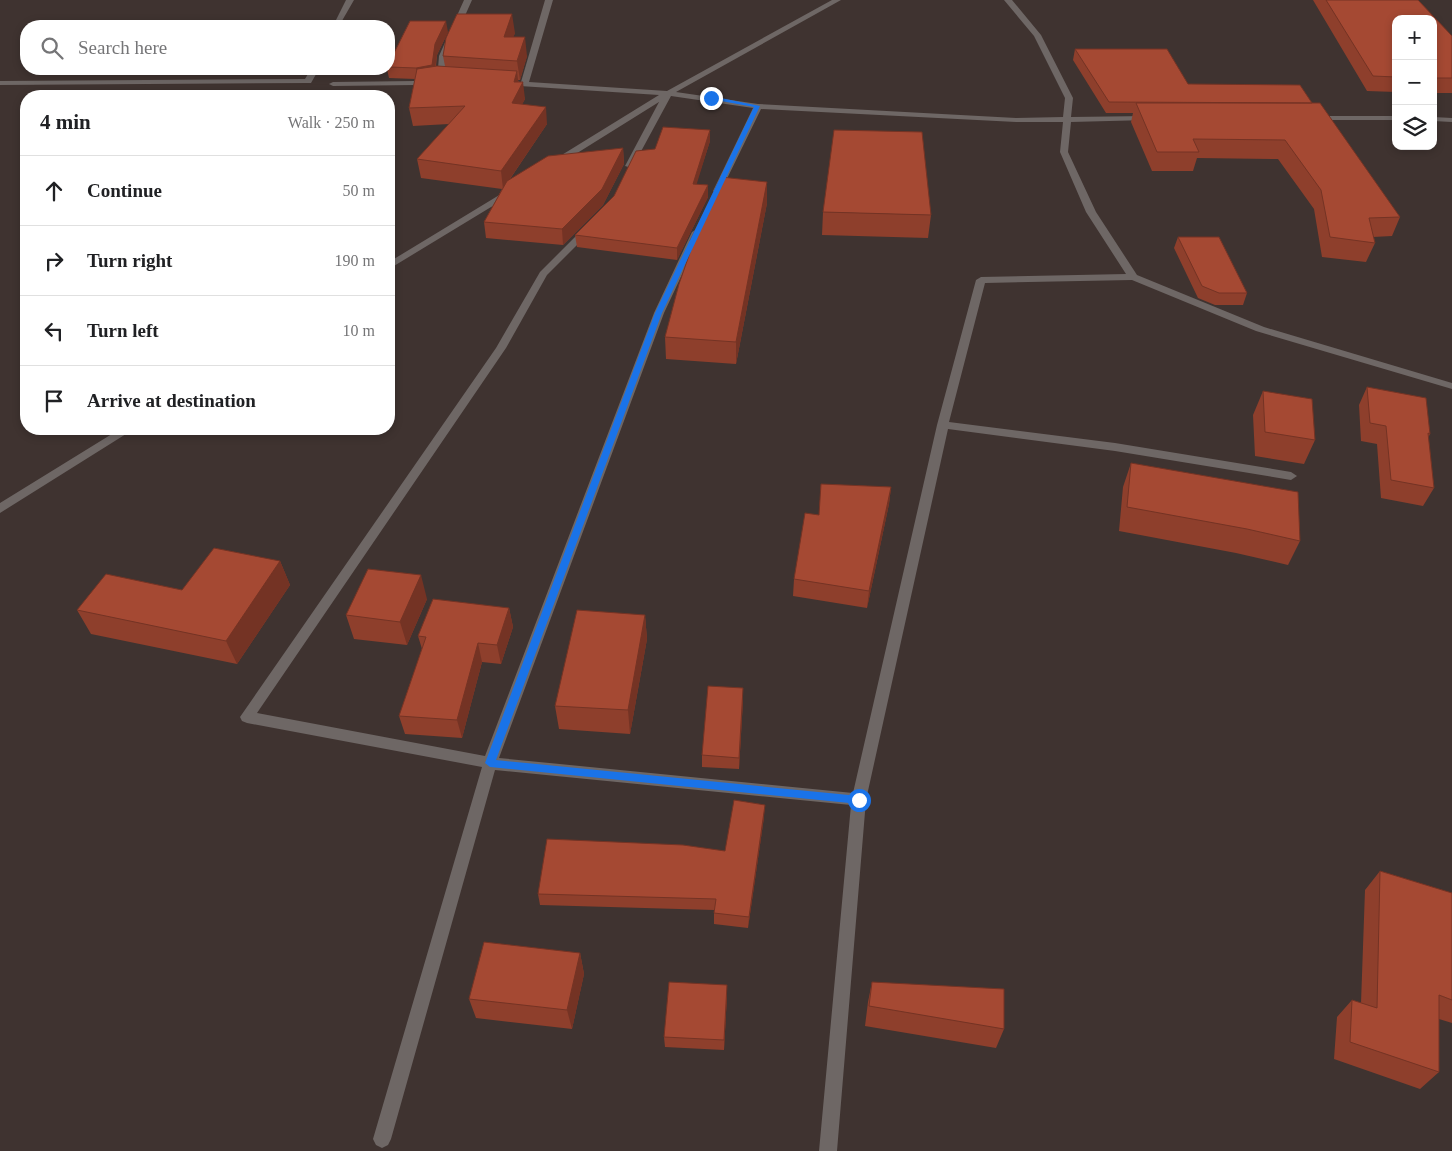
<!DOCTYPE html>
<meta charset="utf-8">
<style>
:root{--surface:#fff;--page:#f6f6f6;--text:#202124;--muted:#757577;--line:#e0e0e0}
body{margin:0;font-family:"Times New Roman",serif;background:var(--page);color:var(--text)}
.controls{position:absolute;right:15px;top:15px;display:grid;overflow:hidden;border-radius:10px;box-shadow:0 2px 8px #0003}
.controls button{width:45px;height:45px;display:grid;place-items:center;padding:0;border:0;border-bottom:1px solid var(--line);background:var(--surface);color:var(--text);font:25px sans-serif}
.stop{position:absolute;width:15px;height:15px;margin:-11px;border:4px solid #1a73e8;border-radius:50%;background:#fff}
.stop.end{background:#1a73e8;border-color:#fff;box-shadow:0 1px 5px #0008}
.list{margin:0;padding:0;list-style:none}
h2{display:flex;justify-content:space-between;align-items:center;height:65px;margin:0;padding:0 20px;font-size:21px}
h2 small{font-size:16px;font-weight:400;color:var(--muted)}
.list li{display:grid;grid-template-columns:32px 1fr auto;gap:15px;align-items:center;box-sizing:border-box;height:70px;padding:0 20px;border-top:1px solid var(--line)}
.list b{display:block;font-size:19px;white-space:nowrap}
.list em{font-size:16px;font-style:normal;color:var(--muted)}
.icon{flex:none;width:28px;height:28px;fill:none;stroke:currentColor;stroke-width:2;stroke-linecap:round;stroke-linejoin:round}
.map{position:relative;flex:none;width:1452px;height:1151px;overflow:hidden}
.search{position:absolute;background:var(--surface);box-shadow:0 2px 8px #0003;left:20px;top:20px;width:375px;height:55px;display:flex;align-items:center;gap:12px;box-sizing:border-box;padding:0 18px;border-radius:20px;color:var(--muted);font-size:19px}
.panel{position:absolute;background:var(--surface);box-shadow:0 2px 8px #0003;left:20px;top:90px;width:375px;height:345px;border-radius:20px}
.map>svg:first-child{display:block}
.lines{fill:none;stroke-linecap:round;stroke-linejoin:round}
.minor{fill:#6e6765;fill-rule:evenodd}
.wall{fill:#8e3f2c}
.shaded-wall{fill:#743324}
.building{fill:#a54933;stroke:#743324}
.route{fill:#1a73e8}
</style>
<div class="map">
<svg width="1452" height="1151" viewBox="0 0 1452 1151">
<rect width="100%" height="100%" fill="#3f3330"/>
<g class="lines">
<path class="minor" d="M 346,0 L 354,0 L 339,26 L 333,26 Z
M 464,0 L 472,0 L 447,56 L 444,79 L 437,81 L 439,56 Z
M 545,0 L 553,0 L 529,82 L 667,91 L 832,0 L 841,0 L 676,92 L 758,104 L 1016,118 L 1063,117 L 1065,98 L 1034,36 L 1004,0 L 1012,0 L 1041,35 L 1073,98 L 1071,117 L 1148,116 L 1152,118 L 1148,120 L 1071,122 L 1068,152 L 1096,212 L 1137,275 L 1264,327 L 1452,383 L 1452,389 L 1256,331 L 1132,280 L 985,283 L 949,422 L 1115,443 L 1291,472 L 1297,476 L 1291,480 L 1115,451 L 948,429 L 866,800 L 837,1151 L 819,1151 L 851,805 L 495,770 L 391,1139 L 388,1145 L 382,1148 L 376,1145 L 373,1139 L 482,767 L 247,723 L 242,721 L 240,717 L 496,348 L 540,272 L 584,228 L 587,227 L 592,230 L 547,275 L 506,348 L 257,713 L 485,756 L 654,313 L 692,232 L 697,229 L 702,232 L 664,313 L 499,758 L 853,793 L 937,425 L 976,280 L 981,277 L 1126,274 L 1086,212 L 1060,152 L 1063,122 L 1016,122 L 761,109 L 721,191 L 717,194 L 713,191 L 753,108 L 671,96 L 632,168 L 625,166 L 659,102 L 558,165 L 552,165 L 552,161 L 659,95 L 504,85 L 503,83 L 507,81 L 521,82 Z
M 311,69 L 319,69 L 311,83 L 308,83 L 0,85 L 0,81 L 305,79 Z
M 430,79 L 434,81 L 433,83 L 415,85 L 333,86 L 329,84 L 333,82 L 415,81 Z
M 1313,116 L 1396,116 L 1396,120 L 1313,120 Z
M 1433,117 L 1452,118 L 1452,122 L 1433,121 Z
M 511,188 L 514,189 L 514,193 L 389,269 L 389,262 Z
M 120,429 L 134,429 L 0,513 L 0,503 Z"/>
</g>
<path class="wall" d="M 1313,0 L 1418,0 L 1452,36 L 1452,93 L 1433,93 L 1433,19 L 1396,19 L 1396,92 L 1367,91 Z
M 448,32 L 437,55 L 436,66 L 445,66 L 443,56 L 515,33 L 513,37 L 527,56 L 520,80 L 518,80 L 525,99 L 522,104 L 547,124 L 510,179 L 623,148 L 624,164 L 603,205 L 563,245 L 486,238 L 484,222 L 502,189 L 421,178 L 417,159 L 449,124 L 413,126 L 409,108 L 415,79 L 389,78 L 387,69 L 389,69 L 389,63 Z
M 1075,49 L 1188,84 L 1312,103 L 1400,217 L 1392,236 L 1373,237 L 1375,243 L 1366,262 L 1322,257 L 1314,209 L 1278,159 L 1197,158 L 1193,171 L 1152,171 L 1131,122 L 1133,113 L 1106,113 L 1073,60 Z
M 710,130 L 710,141 L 696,184 L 708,185 L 708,197 L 677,260 L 577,247 L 575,235 L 614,196 L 655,149 Z
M 767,203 L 736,364 L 666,359 L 665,337 L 690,253 L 690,241 Z
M 823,212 L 931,215 L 928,238 L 822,235 Z
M 1178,237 L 1247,293 L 1243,305 L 1215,305 L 1198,298 L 1174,248 Z
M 1367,387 L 1430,434 L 1428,438 L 1434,488 L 1423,506 L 1381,498 L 1377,444 L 1361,441 L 1359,405 Z
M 1263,391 L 1315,440 L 1304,464 L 1255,456 L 1253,415 Z
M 1131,463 L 1300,541 L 1288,565 L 1236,553 L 1119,531 L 1123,487 Z
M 821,484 L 891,487 L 889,504 L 867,608 L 793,596 L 794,579 L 819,515 Z
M 280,561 L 290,585 L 237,664 L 91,634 L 77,610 L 182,590 Z
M 427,599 L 407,645 L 354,639 L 346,615 Z
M 509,608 L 513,627 L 501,664 L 482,662 L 462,738 L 405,734 L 399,716 L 422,649 L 418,636 Z
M 645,615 L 647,639 L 630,734 L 559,729 L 555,706 Z
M 743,700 L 739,769 L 702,767 L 702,755 Z
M 764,817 L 748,928 L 714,924 L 714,910 L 540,905 L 538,894 L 725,851 Z
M 1380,871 L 1452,893 L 1452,1023 L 1439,1019 L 1439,1072 L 1420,1089 L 1334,1059 L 1337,1017 L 1352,1000 L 1361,1003 L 1365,890 Z
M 580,953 L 584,974 L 572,1029 L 476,1018 L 469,999 Z
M 872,982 L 1004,1029 L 996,1048 L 865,1026 L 868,1002 Z
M 727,995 L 724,1050 L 665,1047 L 664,1037 Z"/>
<path class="shaded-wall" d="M 512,14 L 515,33 L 507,55 L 504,37 Z
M 446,21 L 448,32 L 437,55 L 434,75 L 418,79 L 416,68 Z
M 525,37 L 527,56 L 520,80 L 517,61 Z
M 517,71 L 519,88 L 523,82 L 525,99 L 514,121 L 512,103 L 514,82 Z
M 546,107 L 547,124 L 503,189 L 501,171 Z
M 710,130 L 710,141 L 693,196 L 693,184 Z
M 623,148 L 624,164 L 603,205 L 563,245 L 562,229 Z
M 767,182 L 767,203 L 736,364 L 736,342 Z
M 708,185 L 708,197 L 677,260 L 677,248 Z
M 891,487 L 889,504 L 867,608 L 869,591 Z
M 280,561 L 290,585 L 237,664 L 226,641 Z
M 421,575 L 427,599 L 407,645 L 400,622 Z
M 509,608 L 513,627 L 501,664 L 497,645 Z
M 645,615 L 647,639 L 630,734 L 628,710 Z
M 478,643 L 482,662 L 462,738 L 457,720 Z
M 743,688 L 743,700 L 739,769 L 739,758 Z
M 765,805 L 764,817 L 748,928 L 749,917 Z
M 580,953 L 584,974 L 572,1029 L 567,1010 Z
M 727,985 L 727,995 L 724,1050 L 724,1040 Z"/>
<path class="building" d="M 1326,0 L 1418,0 L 1452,36 L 1452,78 L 1433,78 L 1433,19 L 1396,19 L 1396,77 L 1373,76 Z
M 457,14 L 512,14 L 504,37 L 525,37 L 517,61 L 443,56 L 446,38 Z
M 410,21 L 446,21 L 435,44 L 432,65 L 416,68 L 389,67 L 389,63 Z
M 1075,49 L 1167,49 L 1188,84 L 1300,85 L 1312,103 L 1109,102 Z
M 437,66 L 517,71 L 514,82 L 523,82 L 512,103 L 546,107 L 501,171 L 417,159 L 465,106 L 409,108 L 417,69 Z
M 1136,103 L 1320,103 L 1400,217 L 1369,218 L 1375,243 L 1330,237 L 1321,190 L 1285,140 L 1193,139 L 1199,152 L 1157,152 Z
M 663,127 L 710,130 L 693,184 L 708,185 L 677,248 L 575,235 L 614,196 L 636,151 L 655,149 Z
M 834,130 L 922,132 L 931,215 L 823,212 Z
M 623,148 L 602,189 L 562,229 L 484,222 L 507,181 L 548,156 Z
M 721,177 L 767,182 L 736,342 L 665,337 L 679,284 L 694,241 L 690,241 Z
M 1178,237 L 1219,237 L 1247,293 L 1219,293 L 1202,286 Z
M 1367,387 L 1426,398 L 1430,434 L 1428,433 L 1434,488 L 1391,480 L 1386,426 L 1370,423 Z
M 1263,391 L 1312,399 L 1315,440 L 1265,432 Z
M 1131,463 L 1298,492 L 1300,541 L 1247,529 L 1127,507 Z
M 821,484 L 891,487 L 869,591 L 794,579 L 805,513 L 819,515 Z
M 214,548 L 280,561 L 226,641 L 77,610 L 106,574 L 182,590 Z
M 368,569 L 421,575 L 400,622 L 346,615 Z
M 433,599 L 509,608 L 497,645 L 478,643 L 457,720 L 399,716 L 426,637 L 418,636 Z
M 577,610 L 645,615 L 628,710 L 555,706 Z
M 708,686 L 743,688 L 739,758 L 702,755 Z
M 734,800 L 765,805 L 749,917 L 714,913 L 716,899 L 538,894 L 547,839 L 683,845 L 725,851 Z
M 1380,871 L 1452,893 L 1452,1000 L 1439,995 L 1439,1072 L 1350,1042 L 1352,1000 L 1377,1008 Z
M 484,942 L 580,953 L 567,1010 L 469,999 Z
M 669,982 L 727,985 L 724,1040 L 664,1037 Z
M 872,982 L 1004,989 L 1004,1029 L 869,1006 Z"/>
<path class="route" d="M 711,96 L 760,106 L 662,313 L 496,760 L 859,796 L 864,800 L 859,804 L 490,767 L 485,763 L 655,313 L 754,107 L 710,99 Z"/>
</svg>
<div class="controls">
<button>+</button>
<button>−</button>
<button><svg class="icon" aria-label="layers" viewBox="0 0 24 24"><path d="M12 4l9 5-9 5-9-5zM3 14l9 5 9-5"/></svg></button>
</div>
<div class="stop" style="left:859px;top:800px"></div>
<div class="stop end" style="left:711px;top:98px"></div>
<div class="search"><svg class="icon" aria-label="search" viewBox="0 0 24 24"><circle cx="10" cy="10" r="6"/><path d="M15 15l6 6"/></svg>Search here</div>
<section class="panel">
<h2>4 min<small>Walk · 250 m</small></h2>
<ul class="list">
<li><svg class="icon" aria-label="ahead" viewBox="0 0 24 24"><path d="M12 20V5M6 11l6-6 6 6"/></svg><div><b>Continue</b></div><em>50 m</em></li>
<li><svg class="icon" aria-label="right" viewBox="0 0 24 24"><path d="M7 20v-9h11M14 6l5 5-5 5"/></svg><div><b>Turn right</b></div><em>190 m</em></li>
<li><svg class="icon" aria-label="left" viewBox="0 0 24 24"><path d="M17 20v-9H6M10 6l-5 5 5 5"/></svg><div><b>Turn left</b></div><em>10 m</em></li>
<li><svg class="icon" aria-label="arrive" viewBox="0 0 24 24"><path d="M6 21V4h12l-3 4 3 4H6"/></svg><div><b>Arrive at destination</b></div></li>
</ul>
</section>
</div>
